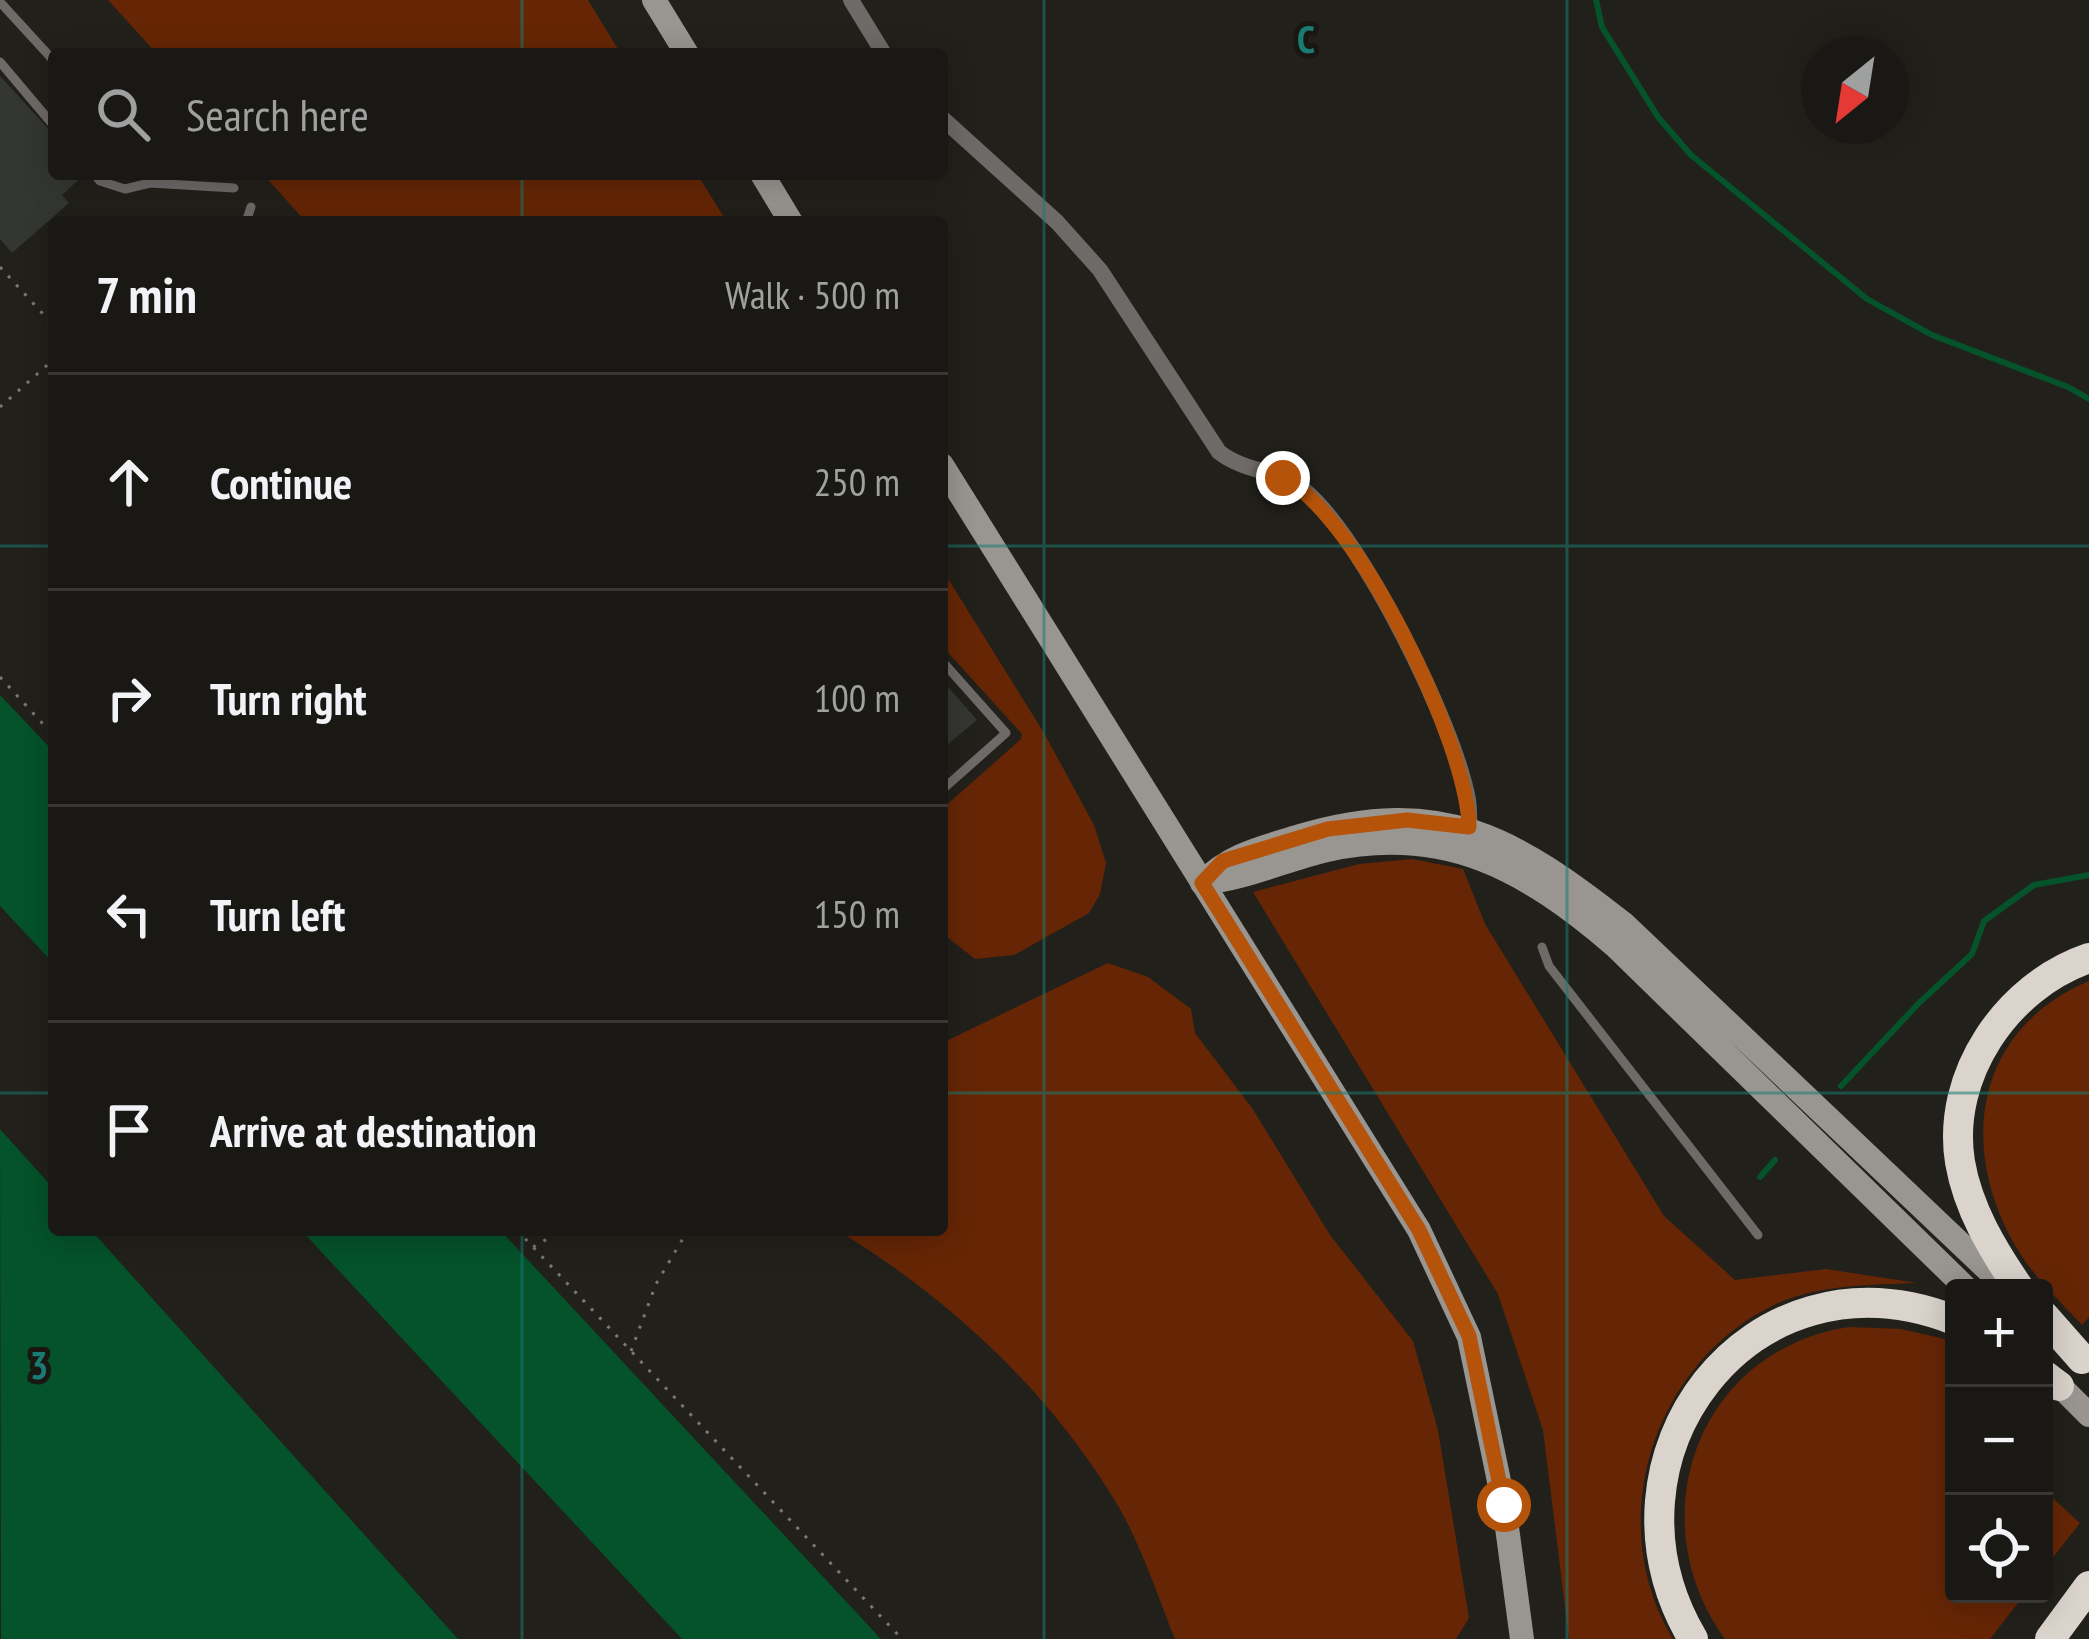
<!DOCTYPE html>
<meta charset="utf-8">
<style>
:root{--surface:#1a1814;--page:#272522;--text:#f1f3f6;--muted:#9fa0a0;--line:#383734}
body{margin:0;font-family:"PT Sans Narrow",sans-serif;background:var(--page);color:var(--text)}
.controls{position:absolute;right:36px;bottom:36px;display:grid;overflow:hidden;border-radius:12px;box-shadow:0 6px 30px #0003}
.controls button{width:108px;height:108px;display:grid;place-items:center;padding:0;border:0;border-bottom:3px solid var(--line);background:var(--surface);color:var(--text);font:60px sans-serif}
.compass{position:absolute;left:1801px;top:36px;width:108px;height:108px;border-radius:50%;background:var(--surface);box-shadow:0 6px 30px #0003;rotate:210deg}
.stop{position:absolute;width:36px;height:36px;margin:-27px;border:9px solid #b45309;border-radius:50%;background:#fff}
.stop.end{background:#b45309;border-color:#fff;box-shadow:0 3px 12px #0008}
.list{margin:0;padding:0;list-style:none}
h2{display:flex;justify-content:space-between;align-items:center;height:156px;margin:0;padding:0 48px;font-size:51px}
h2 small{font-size:39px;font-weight:400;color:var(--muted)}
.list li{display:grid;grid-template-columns:78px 1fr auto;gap:36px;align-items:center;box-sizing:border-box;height:216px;padding:0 48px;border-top:3px solid var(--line)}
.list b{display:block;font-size:45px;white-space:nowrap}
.list em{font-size:39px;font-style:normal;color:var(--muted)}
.icon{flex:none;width:66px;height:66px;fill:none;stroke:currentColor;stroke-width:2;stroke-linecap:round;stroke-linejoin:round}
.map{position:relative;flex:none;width:2089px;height:1639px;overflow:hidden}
.search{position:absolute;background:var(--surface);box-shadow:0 6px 30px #0003;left:48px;top:48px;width:900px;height:132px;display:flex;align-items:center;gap:30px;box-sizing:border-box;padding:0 42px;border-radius:12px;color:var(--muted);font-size:45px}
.panel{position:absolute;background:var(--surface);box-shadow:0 6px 30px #0003;left:48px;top:216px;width:900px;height:1020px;border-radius:12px}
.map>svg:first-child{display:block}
.green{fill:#662605}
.water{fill:#04532b}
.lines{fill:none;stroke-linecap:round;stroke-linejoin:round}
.stream{stroke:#04532b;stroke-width:6}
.building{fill:#343731}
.path{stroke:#7a7974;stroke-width:3;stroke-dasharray:3 9;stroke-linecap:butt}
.lane{stroke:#6d6a68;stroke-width:9}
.street{stroke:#6d6a68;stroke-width:16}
.secondary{stroke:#999591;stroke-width:24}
.highway{stroke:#dad4cd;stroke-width:30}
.route{stroke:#b45309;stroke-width:15}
.grid{fill:none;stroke:#197b73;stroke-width:3;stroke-opacity:0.55}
.grid-label{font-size:39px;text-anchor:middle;font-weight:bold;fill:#197b73;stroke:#181711;stroke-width:10;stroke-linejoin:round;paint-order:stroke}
</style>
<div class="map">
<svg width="2089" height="1639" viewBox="0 0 2089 1639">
<rect width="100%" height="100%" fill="#22201a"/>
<path class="green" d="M 108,0 L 588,0 L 621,54 L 157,54 Z
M 263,174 L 697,174 L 727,222 L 306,222 Z
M 942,569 L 1044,733 L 1094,825 L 1106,863 L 1100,894 L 1089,913 L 1014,955 L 975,959 L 942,933 L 942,809 L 1021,739 L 1022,734 L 942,646 Z
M 1412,859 L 1463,869 L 1485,924 L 1664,1216 L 1735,1280 L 1826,1269 L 1917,1283 C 1868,1285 1817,1284 1772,1306 C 1652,1365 1603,1524 1673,1639 L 1569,1639 L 1543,1430 L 1498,1294 L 1253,892 L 1359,864 Z
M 1108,963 L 1148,977 L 1191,1009 L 1195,1033 L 1252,1108 L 1330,1235 L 1413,1341 L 1438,1430 L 1469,1618 L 1456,1639 L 1175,1639 C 1156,1592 1139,1538 1112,1496 C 1045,1387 946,1296 837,1230 L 942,1230 L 942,1043 Z
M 2089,981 L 2089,1317 L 2082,1325 C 2061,1303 2038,1281 2021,1255 C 1957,1154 1971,1031 2089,981 Z
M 1849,1327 L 1901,1329 L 1954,1341 L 1954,1594 L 2025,1594 L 1990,1639 L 1725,1639 C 1638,1519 1697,1350 1849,1327 Z
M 2044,1490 L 2080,1523 L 2044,1569 Z"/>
<path class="water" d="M 0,695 L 54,752 L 54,964 L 0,906 Z
M 0,1129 L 54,1189 L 54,1230 L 91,1230 L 458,1639 L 1,1639 Z
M 301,1230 L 500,1230 L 881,1639 L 682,1639 Z"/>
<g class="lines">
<path class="stream" d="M 1596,0 L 1602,27 L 1658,117 L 1691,155 L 1867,299 L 1932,335 L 2068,387 L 2089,399
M 1841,1086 L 1919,1003 L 1972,954 L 1984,921 L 2034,885 L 2089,875
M 1760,1177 L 1775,1160"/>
</g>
<path class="building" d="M 0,76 L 54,135 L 54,174 L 85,174 L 62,195 L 69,203 L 12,253 L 0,239 Z
M 942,680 L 977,720 L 942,749 Z"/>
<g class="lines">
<path class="path" d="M 0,267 L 54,326
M 0,407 L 54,359
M 0,677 L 54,736
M 517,1230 L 902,1639
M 533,1247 L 563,1230
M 631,1351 L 656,1284 L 688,1230"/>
<path class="lane" d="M 0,2 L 54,61
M 0,62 L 54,126
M 94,174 L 100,181 L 125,189 L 150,183 L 234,188
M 246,222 L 251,207
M 942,661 L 1006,733 L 942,790
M 1542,947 L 1549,966 L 1758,1235"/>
<path class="street" d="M 851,0 L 884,54
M 942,118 L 1057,222 L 1100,270 L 1219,452 C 1244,472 1279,470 1304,490 C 1362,537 1455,726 1468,800 C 1470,812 1469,826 1469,838"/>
<path class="secondary" d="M 654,0 L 687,54
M 762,174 L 791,222
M 942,465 L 1419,1230 L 1469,1337 L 1504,1505 L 1522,1639
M 1202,883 C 1230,854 1262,848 1300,836 C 1441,794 1515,838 1624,924 L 2007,1288
M 1202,883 C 1246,879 1284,860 1327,850 C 1446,824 1526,870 1614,945 L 1966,1288
M 2048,1374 L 2089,1415"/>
<path class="highway" d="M 2019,1288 C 1993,1250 1968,1209 1960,1162 C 1946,1075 2007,986 2089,958
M 2044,1316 L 2082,1359
M 2044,1375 L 2059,1386
M 1693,1639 C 1586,1458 1750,1240 1954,1320
M 2050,1639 L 2089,1586"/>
</g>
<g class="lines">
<path class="route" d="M 1283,478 C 1358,515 1468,745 1469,827 L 1407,820 L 1328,829 L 1223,861 L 1202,883 L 1419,1230 L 1469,1336 L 1504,1505"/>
</g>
<path class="grid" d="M 522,0 L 522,54M 1044,0 L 1044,1639M 1567,0 L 1567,1639M 522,174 L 522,222M 0,546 L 54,546M 942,546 L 2089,546M 0,1093 L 54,1093M 942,1093 L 2089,1093M 522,1230 L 522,1639"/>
<g class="grid-label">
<text x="1306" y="53">C</text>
<text x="39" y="1379">3</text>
</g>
</svg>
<div class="controls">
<button>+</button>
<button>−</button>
<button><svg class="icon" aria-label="locate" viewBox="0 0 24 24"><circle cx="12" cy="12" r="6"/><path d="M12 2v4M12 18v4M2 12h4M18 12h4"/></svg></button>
</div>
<svg class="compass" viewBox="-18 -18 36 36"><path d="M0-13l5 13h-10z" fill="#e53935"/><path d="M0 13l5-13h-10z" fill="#9fa0a0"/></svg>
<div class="stop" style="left:1504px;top:1505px"></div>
<div class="stop end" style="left:1283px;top:478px"></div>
<div class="search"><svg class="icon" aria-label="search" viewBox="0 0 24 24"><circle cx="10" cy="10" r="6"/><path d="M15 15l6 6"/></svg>Search here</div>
<section class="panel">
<h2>7 min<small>Walk · 500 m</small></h2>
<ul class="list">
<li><svg class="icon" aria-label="ahead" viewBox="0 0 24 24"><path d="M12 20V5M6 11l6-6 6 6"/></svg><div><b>Continue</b></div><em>250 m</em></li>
<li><svg class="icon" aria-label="right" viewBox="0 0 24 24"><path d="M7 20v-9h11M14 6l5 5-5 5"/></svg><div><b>Turn right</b></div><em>100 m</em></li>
<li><svg class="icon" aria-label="left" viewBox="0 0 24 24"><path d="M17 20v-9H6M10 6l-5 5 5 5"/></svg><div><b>Turn left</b></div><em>150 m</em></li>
<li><svg class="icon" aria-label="arrive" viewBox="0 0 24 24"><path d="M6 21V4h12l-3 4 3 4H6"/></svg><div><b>Arrive at destination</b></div></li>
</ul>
</section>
</div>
